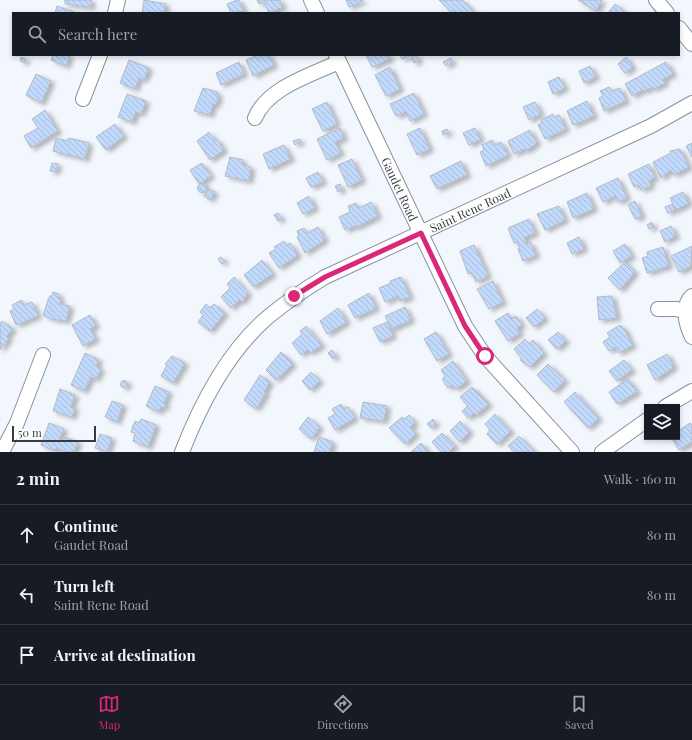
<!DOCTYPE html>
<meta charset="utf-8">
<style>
:root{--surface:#171b24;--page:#242831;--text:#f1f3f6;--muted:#9ea1a6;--line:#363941;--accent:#db2777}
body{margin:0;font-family:"Playfair Display",serif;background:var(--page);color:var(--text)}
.controls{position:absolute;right:12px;bottom:12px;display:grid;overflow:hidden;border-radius:0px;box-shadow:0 2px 6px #0003}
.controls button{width:36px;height:36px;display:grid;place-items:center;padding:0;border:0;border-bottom:1px solid var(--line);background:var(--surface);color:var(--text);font:20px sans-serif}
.scale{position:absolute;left:12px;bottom:10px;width:84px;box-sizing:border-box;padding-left:4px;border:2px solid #383b40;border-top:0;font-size:11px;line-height:14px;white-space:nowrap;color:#383b40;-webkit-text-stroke:3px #fff;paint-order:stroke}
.stop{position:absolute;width:12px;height:12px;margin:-9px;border:3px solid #db2777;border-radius:50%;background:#fff}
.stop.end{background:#db2777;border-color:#fff;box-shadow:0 1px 4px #0008}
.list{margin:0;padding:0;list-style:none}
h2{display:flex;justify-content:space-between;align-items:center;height:52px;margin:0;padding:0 16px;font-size:17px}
h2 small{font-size:13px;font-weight:400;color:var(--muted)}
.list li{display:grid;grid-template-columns:26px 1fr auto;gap:12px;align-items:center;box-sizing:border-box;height:60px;padding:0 16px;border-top:1px solid var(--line)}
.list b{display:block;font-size:15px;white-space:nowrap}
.list p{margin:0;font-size:13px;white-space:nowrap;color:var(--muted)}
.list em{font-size:13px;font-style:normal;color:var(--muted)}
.icon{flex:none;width:22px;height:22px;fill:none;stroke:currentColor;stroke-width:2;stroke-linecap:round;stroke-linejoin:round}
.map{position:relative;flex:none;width:692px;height:452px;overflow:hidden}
.search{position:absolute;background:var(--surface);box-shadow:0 2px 6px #0003;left:12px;right:12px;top:12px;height:44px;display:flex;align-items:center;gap:10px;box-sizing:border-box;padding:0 14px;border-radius:0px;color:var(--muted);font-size:15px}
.sheet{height:232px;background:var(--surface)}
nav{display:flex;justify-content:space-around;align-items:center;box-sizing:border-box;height:56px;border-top:1px solid var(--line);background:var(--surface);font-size:11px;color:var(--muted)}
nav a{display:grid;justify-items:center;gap:2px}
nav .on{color:var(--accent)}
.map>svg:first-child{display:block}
.building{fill:url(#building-back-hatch);stroke:#b3bac5;filter:url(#shadow)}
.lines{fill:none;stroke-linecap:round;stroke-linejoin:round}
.minor-casing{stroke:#8a919b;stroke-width:16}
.minor{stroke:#fff;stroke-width:14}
.route{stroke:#db2777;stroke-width:5}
.labels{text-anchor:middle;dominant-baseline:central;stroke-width:3;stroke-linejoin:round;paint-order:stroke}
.street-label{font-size:12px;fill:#383b40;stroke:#fff}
</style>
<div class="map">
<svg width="692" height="452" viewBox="0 0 692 452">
<defs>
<pattern id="building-back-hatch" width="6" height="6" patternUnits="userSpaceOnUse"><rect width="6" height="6" fill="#c1d9fb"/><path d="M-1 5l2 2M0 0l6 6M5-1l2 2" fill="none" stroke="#a7bbd8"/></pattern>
<filter id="shadow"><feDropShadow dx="4" dy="2.5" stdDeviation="2" flood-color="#0004"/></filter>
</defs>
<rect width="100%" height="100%" fill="#f2f6fd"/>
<path class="building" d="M 65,0 L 91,0 L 91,7 L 65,4 Z
M 144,0 L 166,4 L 164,13 L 142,13 Z
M 237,0 L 239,0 L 244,11 L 231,13 L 227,4 Z
M 257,0 L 280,0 L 283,7 L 269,13 L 264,2 L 259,4 Z
M 346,0 L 362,0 L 363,1 L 349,7 Z
M 439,0 L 462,0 L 475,13 L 452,13 Z
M 578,0 L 602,0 L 596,11 Z
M 615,4 L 620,8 L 625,13 L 608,13 Z
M 57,6 L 77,13 L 55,13 Z
M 53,55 L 70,55 L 66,66 L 51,60 Z
M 258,55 L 269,55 L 274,65 L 253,76 L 246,60 Z
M 366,55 L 389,55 L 390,59 L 372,67 Z
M 400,55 L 412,55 L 402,59 Z
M 416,55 L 419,61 L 414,63 L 411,57 Z
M 21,57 L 26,59 L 25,63 L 20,61 Z
M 626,57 L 633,67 L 625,73 L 618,64 Z
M 451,58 L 453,62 L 446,66 L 443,62 Z
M 129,60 L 149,68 L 144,80 L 139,78 L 135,89 L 120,83 Z
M 239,62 L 244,74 L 221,85 L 216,73 Z
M 666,62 L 673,74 L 663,79 L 665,83 L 654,89 L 653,87 L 644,91 L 643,90 L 632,96 L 625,84 Z
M 590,66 L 596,77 L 584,83 L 579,71 Z
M 390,67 L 400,89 L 386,96 L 375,75 Z
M 36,74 L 51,81 L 41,103 L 26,95 Z
M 559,77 L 565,88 L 553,94 L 548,82 Z
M 609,87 L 612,91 L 620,88 L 626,101 L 604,111 L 599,98 L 603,96 L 600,91 Z
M 203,88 L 217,92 L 216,94 L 219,95 L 216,105 L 213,104 L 210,115 L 194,111 Z
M 414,93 L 424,114 L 410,121 L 406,112 L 396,116 L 390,104 Z
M 127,94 L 146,101 L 141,114 L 136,112 L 132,122 L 118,117 Z
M 587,101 L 594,116 L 573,125 L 567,111 Z
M 327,102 L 337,124 L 323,131 L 312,109 Z
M 535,102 L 541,114 L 529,120 L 523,107 Z
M 45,110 L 58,131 L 31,148 L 24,136 L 38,128 L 32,119 Z
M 553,114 L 554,117 L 559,115 L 566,129 L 545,139 L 538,125 L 542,123 L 541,120 Z
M 115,124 L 124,136 L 106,150 L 96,137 Z
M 340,128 L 344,138 L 335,142 L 341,153 L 327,160 L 317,139 Z
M 420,128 L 430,149 L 417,155 L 407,134 Z
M 475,128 L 481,139 L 469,145 L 463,133 Z
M 447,129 L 449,133 L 443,135 L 442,131 Z
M 530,130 L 537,143 L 526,151 L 525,149 L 514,154 L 508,141 Z
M 209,132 L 215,141 L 217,139 L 224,150 L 210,160 L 197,141 Z
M 56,138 L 67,141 L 69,138 L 89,143 L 85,159 L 53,151 Z
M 300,139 L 301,142 L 295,145 L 293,141 Z
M 492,140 L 495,145 L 501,142 L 508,155 L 486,166 L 480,152 L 484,150 L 482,145 Z
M 692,143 L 692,157 L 686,146 Z
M 284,145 L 291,159 L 269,169 L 263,154 Z
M 680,149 L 689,167 L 674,175 L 671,170 L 661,178 L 653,162 L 671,153 L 670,151 Z
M 230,157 L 243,160 L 242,165 L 251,167 L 249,181 L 225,176 Z
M 352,159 L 362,180 L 348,187 L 338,165 Z
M 461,161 L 467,175 L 437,189 L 430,176 Z
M 52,163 L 58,164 L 56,172 L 50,171 Z
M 202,163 L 211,176 L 199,184 L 190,170 Z
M 649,164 L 655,178 L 649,181 L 651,186 L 641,190 L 639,185 L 634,187 L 628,174 Z
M 318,172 L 323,182 L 311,187 L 306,178 Z
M 618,178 L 627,198 L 618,202 L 615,196 L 603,202 L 596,188 Z
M197.5 188a4.5 4.5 0 1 1 9 0a4.5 4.5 0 1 1-9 0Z
M 340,184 L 342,190 L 338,192 L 335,186 Z
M 209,189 L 215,192 L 210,200 L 204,196 Z
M 683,192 L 689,203 L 676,210 L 670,198 Z
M 587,193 L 594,209 L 573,218 L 567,202 Z
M 309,196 L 315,208 L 303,214 L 297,203 Z
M 635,201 L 642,216 L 635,219 L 628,205 Z
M 371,202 L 378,216 L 357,227 L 355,226 L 345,230 L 339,217 L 350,212 L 348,206 L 356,203 L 359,208 Z
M 672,204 L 675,210 L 668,213 L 665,207 Z
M 559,206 L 565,220 L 545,230 L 537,214 Z
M 278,213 L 282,219 L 278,221 L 274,215 Z
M 529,219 L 535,233 L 524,238 L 527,244 L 530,242 L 536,255 L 523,261 L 518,249 L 520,248 L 517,242 L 514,243 L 508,228 Z
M 652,222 L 654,227 L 649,229 L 647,225 Z
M 671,226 L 676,236 L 665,242 L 660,231 Z
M 318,227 L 325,240 L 305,253 L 297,237 L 299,236 L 297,231 L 304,228 L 307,233 Z
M 579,237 L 584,249 L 572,254 L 567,243 Z
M 284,241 L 287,246 L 290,243 L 298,255 L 279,268 L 269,253 L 276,249 L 274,247 Z
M 625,244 L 632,256 L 620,263 L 613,251 Z
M 474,245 L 488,276 L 476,282 L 472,273 L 468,274 L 460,251 Z
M 692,246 L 691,266 L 679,272 L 671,256 Z
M 663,247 L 669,266 L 647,273 L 642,258 L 648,256 L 647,252 Z
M 221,257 L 225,261 L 222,264 L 218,259 Z
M 262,260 L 273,274 L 253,287 L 244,275 Z
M 625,262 L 635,272 L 620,290 L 608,278 Z
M 234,277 L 248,293 L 242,302 L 240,300 L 231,308 L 221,297 L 230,288 L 227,284 Z
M 401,277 L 410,297 L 400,301 L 398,296 L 385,302 L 379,288 L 391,283 L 390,281 Z
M 493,281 L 503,302 L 489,309 L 477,289 Z
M 53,292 L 59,294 L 58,298 L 61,299 L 60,304 L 70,306 L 66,321 L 51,319 L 43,315 L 48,300 L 50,296 L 52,296 Z
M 369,293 L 376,308 L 355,318 L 348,305 Z
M 612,296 L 617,318 L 599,320 L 597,297 Z
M 22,300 L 24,305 L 32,302 L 38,316 L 16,325 L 10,311 L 14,309 L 12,305 Z
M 206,304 L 210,308 L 214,304 L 225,313 L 210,331 L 198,322 L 203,315 L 200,312 Z
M 405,307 L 411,320 L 392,329 L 385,316 Z
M 338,308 L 347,322 L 327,334 L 320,321 Z
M 537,309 L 545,318 L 534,327 L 526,318 Z
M 508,313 L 512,319 L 516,316 L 522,325 L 517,328 L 520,333 L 508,341 L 495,321 Z
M 90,315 L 96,326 L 90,329 L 96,339 L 83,346 L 72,325 Z
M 2,321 L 13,329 L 7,336 L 9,338 L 0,350 L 0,323 Z
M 387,322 L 393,336 L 380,342 L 373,328 Z
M 620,325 L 628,333 L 626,334 L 633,345 L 619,353 L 615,347 L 609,351 L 603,342 L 610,337 L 607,333 Z
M 306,326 L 322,345 L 310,353 L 307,350 L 301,355 L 292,343 L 302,334 L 300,331 Z
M 436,332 L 449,354 L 437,361 L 424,339 Z
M 558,332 L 566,341 L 557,349 L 548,340 Z
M 525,339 L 529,344 L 533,340 L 544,353 L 530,367 L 520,360 L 522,359 L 514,349 Z
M 332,350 L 336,357 L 333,359 L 328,353 Z
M 281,352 L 293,364 L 276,380 L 266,370 Z
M 85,353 L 99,360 L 96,366 L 101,369 L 96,379 L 91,377 L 84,391 L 71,385 Z
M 667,354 L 674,367 L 655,380 L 647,365 Z
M 172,356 L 185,363 L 173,383 L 161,376 L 167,365 L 165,364 Z
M 624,360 L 632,370 L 617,381 L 609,371 Z
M 453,361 L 467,381 L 456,389 L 453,385 L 448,388 L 442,379 L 445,376 L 441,370 Z
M 548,364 L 565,380 L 554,392 L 537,375 Z
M 311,372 L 320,381 L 310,390 L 302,381 Z
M 260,375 L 270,382 L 264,392 L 266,393 L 256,409 L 244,400 Z
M 628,379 L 637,392 L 617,404 L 609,392 Z
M120.5 384a3.5 3.5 0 1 1 7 0a3.5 3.5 0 1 1-7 0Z
M 155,386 L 169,392 L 164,403 L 166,404 L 164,408 L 161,407 L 159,412 L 146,406 Z
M 472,387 L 489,404 L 476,415 L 474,413 L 468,418 L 462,411 L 468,406 L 460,397 Z
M 60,389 L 75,395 L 71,407 L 75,408 L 72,417 L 53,411 Z
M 575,392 L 599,418 L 588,428 L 564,402 Z
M 112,401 L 123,405 L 117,422 L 105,417 Z
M 363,402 L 387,406 L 384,421 L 360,418 Z
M 341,404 L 344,409 L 348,407 L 355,418 L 335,430 L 328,418 L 335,414 L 332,409 Z
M 495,414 L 511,431 L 497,444 L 487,434 L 490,430 L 485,424 Z
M 409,415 L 415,423 L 410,427 L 416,434 L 405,444 L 389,428 L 402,417 L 404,419 Z
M 308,417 L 320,427 L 311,439 L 299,429 Z
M 141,419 L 156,425 L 148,447 L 133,441 L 135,433 L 131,432 L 133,426 L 135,421 L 139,423 Z
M 433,419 L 436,423 L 431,428 L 427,424 Z
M 460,421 L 470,432 L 460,442 L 450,431 Z
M 49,423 L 64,429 L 59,440 L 63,442 L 65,437 L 78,442 L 74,452 L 66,452 L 56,448 L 55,451 L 41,445 Z
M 690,423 L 692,425 L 692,442 L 679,450 L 671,437 L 677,437 L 679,433 L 678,431 Z
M 442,433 L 455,446 L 449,452 L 441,452 L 432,442 Z
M 100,434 L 112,438 L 107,452 L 95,448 Z
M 519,436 L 535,452 L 514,452 L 508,446 Z
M 319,437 L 333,442 L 330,451 L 331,452 L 314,452 Z
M 421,443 L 429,452 L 411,452 Z"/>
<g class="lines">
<defs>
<path id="minor" d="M 311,0 L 317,13
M 656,0 L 667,13
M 115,13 L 118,0
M 679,28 L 692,44
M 336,55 L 465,326 L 485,356 L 572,452
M 83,99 L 100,55
M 255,118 C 267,88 311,75 339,62
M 692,296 C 681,306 686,325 692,337
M 658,309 L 677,309 L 685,312
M 665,407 L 692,391
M 2,452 L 17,423 L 43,355
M 182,452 C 201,403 227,352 268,317 C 286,302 305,289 325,277 L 651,126 L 692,103
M 602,452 L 647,420"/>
</defs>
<use href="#minor" class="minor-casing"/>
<use href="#minor" class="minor"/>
</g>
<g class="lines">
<path class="route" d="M 294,296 L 325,277 L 421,233 L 465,326 L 485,356"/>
</g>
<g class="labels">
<g class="street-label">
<text transform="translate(400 189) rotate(65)">Gaudet Road</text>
<text transform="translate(470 210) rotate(-25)">Saint Rene Road</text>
</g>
</g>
</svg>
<div class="controls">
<button><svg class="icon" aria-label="layers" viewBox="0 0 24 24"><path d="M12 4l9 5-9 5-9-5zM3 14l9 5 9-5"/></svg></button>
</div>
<div class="scale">50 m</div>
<div class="stop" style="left:485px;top:356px"></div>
<div class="stop end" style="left:294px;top:296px"></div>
<div class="search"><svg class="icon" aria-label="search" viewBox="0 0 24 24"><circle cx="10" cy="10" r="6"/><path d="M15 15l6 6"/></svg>Search here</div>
</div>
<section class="sheet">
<h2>2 min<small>Walk · 160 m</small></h2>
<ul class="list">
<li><svg class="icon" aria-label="ahead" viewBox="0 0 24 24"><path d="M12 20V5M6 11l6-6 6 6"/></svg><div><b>Continue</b><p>Gaudet Road</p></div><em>80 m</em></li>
<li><svg class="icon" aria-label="left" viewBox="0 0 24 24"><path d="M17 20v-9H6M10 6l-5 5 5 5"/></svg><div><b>Turn left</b><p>Saint Rene Road</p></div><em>80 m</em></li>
<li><svg class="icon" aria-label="arrive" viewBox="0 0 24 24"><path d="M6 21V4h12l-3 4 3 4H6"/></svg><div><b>Arrive at destination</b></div></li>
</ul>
</section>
<nav>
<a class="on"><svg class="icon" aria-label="map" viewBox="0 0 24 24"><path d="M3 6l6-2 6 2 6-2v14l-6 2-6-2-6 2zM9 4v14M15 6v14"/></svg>Map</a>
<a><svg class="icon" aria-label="directions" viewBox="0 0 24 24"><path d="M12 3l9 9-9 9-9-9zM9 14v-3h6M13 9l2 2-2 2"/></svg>Directions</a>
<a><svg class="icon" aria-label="saved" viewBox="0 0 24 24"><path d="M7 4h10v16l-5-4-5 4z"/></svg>Saved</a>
</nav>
